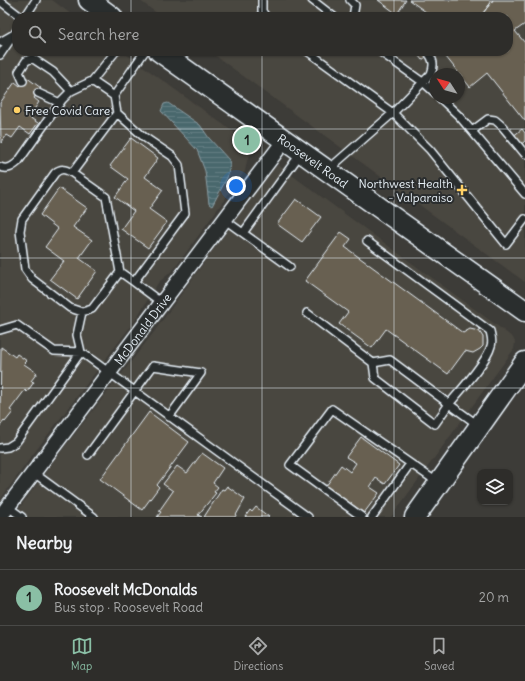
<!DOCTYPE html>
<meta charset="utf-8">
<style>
:root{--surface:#2e2d2a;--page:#3a3936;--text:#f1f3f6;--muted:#a7a8a8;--line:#494947;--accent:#8abfa5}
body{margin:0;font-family:Delius,sans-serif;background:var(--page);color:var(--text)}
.controls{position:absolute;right:12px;bottom:12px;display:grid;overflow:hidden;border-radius:8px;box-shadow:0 1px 3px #0004}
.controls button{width:36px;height:36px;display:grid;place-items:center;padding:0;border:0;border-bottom:1px solid var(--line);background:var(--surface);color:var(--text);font:20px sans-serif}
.compass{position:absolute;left:429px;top:68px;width:36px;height:36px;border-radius:50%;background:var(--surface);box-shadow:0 1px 3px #0004;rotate:306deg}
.you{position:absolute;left:236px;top:186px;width:14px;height:14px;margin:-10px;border:3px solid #fff;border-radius:50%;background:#1a73e8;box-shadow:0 0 0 6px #1a73e833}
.badge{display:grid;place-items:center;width:26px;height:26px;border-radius:50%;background:var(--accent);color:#111;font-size:13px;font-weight:700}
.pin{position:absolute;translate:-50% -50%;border:2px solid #fff;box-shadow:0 1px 4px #0006}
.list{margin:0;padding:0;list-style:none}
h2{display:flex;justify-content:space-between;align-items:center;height:52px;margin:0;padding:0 16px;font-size:17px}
h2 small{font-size:13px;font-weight:400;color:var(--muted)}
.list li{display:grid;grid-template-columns:26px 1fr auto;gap:12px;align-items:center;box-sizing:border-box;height:56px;padding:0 16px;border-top:1px solid var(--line)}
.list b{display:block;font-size:15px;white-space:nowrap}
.list p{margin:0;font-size:13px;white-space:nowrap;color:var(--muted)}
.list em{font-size:13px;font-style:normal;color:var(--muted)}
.icon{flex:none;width:22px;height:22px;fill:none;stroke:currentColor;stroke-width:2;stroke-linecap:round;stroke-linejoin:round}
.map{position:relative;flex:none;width:525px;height:517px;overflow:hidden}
.search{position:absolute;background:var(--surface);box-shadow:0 1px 3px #0004;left:12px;right:12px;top:12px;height:44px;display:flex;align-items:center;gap:10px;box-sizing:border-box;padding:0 14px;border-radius:16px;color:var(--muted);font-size:15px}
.sheet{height:108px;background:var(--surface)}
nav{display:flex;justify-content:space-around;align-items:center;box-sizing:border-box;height:56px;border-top:1px solid var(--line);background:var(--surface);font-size:11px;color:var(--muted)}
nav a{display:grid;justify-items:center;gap:2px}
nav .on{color:var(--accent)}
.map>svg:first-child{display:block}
.built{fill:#4a4740;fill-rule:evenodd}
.water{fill:url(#water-rules);stroke:#899ea5}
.building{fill:#686051;stroke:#e8f1f8}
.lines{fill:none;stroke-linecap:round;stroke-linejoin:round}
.lane-casing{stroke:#e8f1f8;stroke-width:10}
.street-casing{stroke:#e8f1f8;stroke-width:17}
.secondary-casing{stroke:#e8f1f8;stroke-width:23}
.lane{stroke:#2a2d2e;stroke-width:7}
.street{stroke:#2a2d2e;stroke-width:14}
.secondary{stroke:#2a2d2e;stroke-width:20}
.grid{fill:none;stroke:#e8f1f8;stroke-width:1;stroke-opacity:0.55}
.poi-dot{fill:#ffd166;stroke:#2a2d2e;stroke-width:1.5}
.labels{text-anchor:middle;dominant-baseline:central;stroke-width:4;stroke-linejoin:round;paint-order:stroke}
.poi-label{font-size:12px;fill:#e8f1f8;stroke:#2a2d2e;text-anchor:start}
.street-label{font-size:12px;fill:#e8f1f8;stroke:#2a2d2e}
</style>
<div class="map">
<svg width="525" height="517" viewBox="0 0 525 517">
<defs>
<pattern id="water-rules" width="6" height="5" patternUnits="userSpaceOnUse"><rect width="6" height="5" fill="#4a676d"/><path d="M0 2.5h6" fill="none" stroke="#647d83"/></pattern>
</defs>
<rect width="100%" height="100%" fill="#3d3c38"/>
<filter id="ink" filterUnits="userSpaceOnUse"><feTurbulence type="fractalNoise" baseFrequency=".025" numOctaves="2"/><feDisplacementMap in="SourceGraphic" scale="8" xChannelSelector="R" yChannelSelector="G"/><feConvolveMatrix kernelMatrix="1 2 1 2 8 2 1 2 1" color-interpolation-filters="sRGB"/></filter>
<g filter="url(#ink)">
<path class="built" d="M 0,0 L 52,0 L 75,17 L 17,17 L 17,51 L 122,51 L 254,147 L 247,161 L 245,171 L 175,268 L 158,283 L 134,322 L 34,453 L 0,500 Z
M 139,0 L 525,0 L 525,282 L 209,51 L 508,51 L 508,17 L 162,17 ZM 435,74 L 459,74 L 459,98 L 435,98 Z
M 278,165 L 503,330 L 513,338 L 515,342 L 514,349 L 391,517 L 13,517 L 56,458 L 154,332 L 267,175 Z"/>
<path class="water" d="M 168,103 L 200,125 L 209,138 L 229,160 L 230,166 L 227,178 L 212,206 L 209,204 L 205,171 L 197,150 L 161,111 L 164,104 Z"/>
<path class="building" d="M 378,0 L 406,0 L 397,14 Z
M 409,0 L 493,0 L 480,17 L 433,17 Z
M 493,0 L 525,0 L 525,24 L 515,31 L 525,43 L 525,121 L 487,73 L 470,87 L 442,52 L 508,51 L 508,17 L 480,17 Z
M 415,51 L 434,51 L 422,60 Z
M 26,77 L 41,88 L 34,98 L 39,102 L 29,117 L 38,123 L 30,134 L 20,127 L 12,138 L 7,135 L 1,143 L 0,103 L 15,82 L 20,86 Z
M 522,129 L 525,133 L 525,141 L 515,150 L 507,141 Z
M 131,138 L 158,158 L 145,177 L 163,190 L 149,209 L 167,222 L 148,248 L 121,229 L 134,211 L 115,197 L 128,179 L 110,166 Z
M 59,188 L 87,208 L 73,227 L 92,240 L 79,258 L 97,271 L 77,299 L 50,279 L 64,261 L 45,247 L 58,229 L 40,215 Z
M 296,199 L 321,217 L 302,242 L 277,224 Z
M 341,232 L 351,239 L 345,247 L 463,333 L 470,329 L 479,331 L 483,337 L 483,346 L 480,349 L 473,353 L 465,351 L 448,374 L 386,329 L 372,348 L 339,324 L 348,312 L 305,281 Z
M 1,347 L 15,357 L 17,354 L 27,361 L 24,364 L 37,373 L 31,381 L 34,382 L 27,392 L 25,390 L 10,410 L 13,412 L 5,422 L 4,421 L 0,426 Z
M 149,412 L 189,442 L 157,485 L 159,487 L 142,510 L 100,479 Z
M 361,437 L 399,465 L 385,484 L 376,478 L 370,487 L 379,493 L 364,513 L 326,486 L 341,465 L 350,472 L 356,463 L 346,457 Z
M 202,453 L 223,468 L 213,483 L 218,487 L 214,492 L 216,493 L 198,515 L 202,517 L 157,517 L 161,512 L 159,511 L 173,491 L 163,484 L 177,466 L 187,473 Z
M 227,486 L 245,499 L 235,517 L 204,517 L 222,489 L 224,490 Z
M 256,507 L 269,517 L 245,517 L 250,510 L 252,512 Z"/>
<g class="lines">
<defs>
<path id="lane" d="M 262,0 L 262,11 L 266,17
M 312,0 L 334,17
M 350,0 L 355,5 L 353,17
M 0,1 L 21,17
M 25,17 L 36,0
M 0,42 L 14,34
M 145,51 L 114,96 L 117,113 L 144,137 L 172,156 L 179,165 L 185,213 L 134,282 L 162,303
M 307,51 L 393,113 L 430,150 L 506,244 L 525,219
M 379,51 L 424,83 L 435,93
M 0,55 L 17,30
M 23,81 L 19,72 L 26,61 L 32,58 L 53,72 L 71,91
M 92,81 L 114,96
M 38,93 L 60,103
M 440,98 L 459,116 L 525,194
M 117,113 L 72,173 L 106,197 L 120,272 L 134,282
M 472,131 L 488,119 L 495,120 L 502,126 L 525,154
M 0,167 C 8,170 12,167 18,162 L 62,100 L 71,91 L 92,81 L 116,51
M 329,169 L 393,113 L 431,74 C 435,64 433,59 427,51
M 72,173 C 65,169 61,168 55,173 L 22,219 L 20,231 L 25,269 L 32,279 L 70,308 L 82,312 L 92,309 L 120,272
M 225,220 L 243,233 L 301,153
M 243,233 L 290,267
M 367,241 L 490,331 C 491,336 493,341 491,346 C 487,362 460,391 449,404 L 478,425
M 307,313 L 373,363 L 375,378 L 435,424 L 449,404 L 390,360 L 373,363
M 0,330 L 17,325 L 54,351 L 81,352 L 308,517
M 0,448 L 8,447 L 16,442 L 81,352 L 77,335 L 82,312
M 88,455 L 153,366 L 201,373 L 169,417
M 34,473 L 94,517
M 8,507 L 22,517
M 362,517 L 290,465 L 332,409 L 437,482
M 372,517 L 410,464"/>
<g id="street">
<path id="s1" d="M 0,517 L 284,141"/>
</g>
<g id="secondary">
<path d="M 89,0 L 112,17"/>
<path id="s2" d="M 159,51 L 525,311"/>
<path d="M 415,517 L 525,362"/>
</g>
</defs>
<use href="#lane" class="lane-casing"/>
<use href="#street" class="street-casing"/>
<use href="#secondary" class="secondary-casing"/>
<use href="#lane" class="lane"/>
<use href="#street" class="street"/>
<use href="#secondary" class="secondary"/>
</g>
</g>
<path class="grid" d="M 131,0 L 131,17M 262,0 L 262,17M 394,0 L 394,17M 131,51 L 131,517M 262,51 L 262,517M 394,51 L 394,517M 0,129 L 525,129M 0,258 L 525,258M 0,388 L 525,388"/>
<g class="poi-dot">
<circle cx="17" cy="110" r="4"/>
<path d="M460 184h4v4h4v4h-4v4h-4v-4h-4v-4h4z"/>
</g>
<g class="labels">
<g class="poi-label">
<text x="25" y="110">Free Covid Care</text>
<text x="453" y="183" text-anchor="end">Northwest Health<tspan x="453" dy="14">- Valparaiso</tspan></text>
</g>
<g class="street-label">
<text stroke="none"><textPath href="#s2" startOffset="189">Roosevelt Road</textPath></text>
<text stroke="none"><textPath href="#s1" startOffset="236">McDonald Drive</textPath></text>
</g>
</g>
</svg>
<div class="controls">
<button><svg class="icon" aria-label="layers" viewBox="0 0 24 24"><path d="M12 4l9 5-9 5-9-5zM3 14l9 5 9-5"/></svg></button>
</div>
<svg class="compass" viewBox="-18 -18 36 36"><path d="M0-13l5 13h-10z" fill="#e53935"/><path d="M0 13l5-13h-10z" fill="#a7a8a8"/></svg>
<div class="you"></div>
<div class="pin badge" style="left:247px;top:140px">1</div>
<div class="search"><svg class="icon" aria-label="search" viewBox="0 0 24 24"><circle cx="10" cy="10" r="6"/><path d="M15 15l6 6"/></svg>Search here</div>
</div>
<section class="sheet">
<h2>Nearby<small></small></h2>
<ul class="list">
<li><span class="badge">1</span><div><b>Roosevelt McDonalds</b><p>Bus stop · Roosevelt Road</p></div><em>20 m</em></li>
</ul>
</section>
<nav>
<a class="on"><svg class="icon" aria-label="map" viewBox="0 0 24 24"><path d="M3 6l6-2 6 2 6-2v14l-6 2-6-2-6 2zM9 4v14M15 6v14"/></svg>Map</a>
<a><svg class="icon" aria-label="directions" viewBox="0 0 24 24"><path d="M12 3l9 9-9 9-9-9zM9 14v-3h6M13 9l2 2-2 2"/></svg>Directions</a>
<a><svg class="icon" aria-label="saved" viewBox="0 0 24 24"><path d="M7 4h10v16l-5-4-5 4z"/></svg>Saved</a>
</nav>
